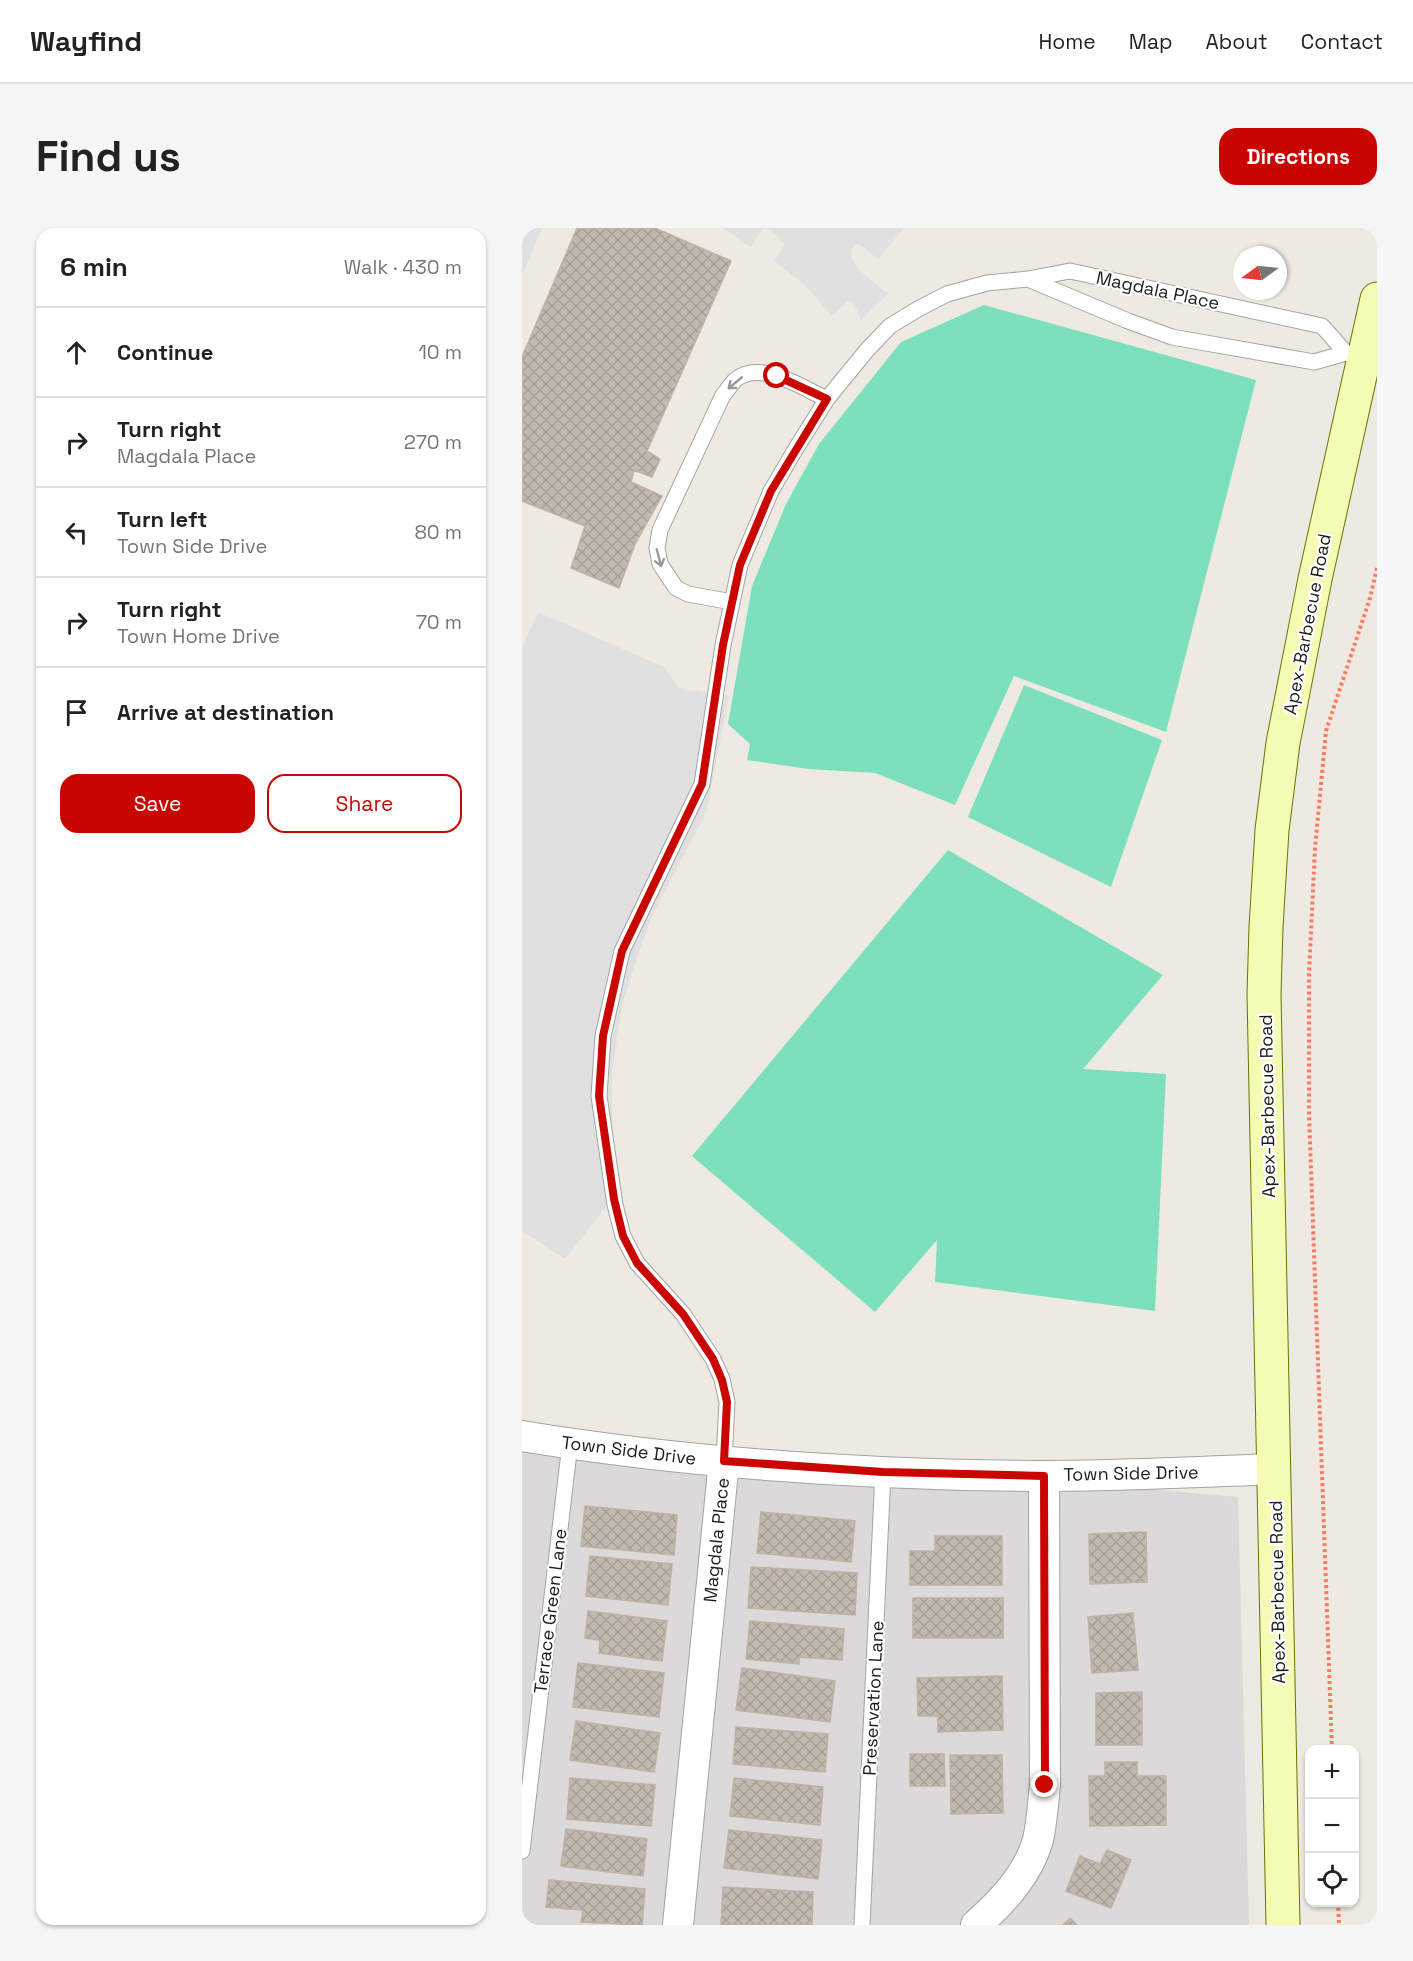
<!DOCTYPE html>
<meta charset="utf-8">
<style>
:root{--surface:#fff;--page:#f6f6f6;--text:#222;--muted:#767676;--line:#e0e0e0;--accent:#c90700}
body{margin:0;font-family:"Space Grotesk",sans-serif;background:var(--page);color:var(--text)}
.controls{position:absolute;right:18px;bottom:18px;display:grid;overflow:hidden;border-radius:12px;box-shadow:0 2px 4px #0004}
.controls button{width:54px;height:54px;display:grid;place-items:center;padding:0;border:0;border-bottom:2px solid var(--line);background:var(--surface);color:var(--text);font:30px sans-serif}
.compass{position:absolute;left:711px;top:18px;width:54px;height:54px;border-radius:50%;background:var(--surface);box-shadow:0 2px 4px #0004;rotate:255deg}
.stop{position:absolute;width:18px;height:18px;margin:-14px;border:4px solid #c90700;border-radius:50%;background:#fff}
.stop.end{background:#c90700;border-color:#fff;box-shadow:0 2px 6px #0008}
.list{margin:0;padding:0;list-style:none}
h2{display:flex;justify-content:space-between;align-items:center;height:78px;margin:0;padding:0 24px;font-size:26px}
h2 small{font-size:20px;font-weight:400;color:var(--muted)}
.list li{display:grid;grid-template-columns:39px 1fr auto;gap:18px;align-items:center;box-sizing:border-box;height:90px;padding:0 24px;border-top:2px solid var(--line)}
.list b{display:block;font-size:22px;white-space:nowrap}
.list p{margin:0;font-size:20px;white-space:nowrap;color:var(--muted)}
.list em{font-size:20px;font-style:normal;color:var(--muted)}
.actions{display:flex;gap:12px;padding:18px 24px}
.actions a{flex:1;padding:14px 0;border:2px solid var(--accent);border-radius:18px;text-align:center;font-size:21px;color:var(--accent)}
.actions .main{background:var(--accent);color:#fff}
.icon{flex:none;width:33px;height:33px;fill:none;stroke:currentColor;stroke-width:2;stroke-linecap:round;stroke-linejoin:round}
.map{position:relative;flex:none;width:855px;height:1697px;overflow:hidden;border-radius:18px}
header{display:flex;align-items:center;gap:36px;box-sizing:border-box;height:84px;padding:0 30px;background:var(--surface);border-bottom:2px solid var(--line)}
header strong{font-size:28px}
nav{display:flex;gap:33px;margin-inline-start:auto;font-size:21px}
.intro{display:flex;align-items:center;justify-content:space-between;box-sizing:border-box;height:144px;padding:0 36px}
h1{margin:0;font-size:42px}
.button{padding:15px 27px;border-radius:18px;background:var(--accent);color:#fff;font-size:21px;font-weight:700}
main{display:flex;gap:36px;padding:0 36px}
aside{flex:1;background:var(--surface);border-radius:18px;box-shadow:0 2px 4px #0004}
.map>svg:first-child{display:block}
.residential{fill:#dbd9d9}
.pitch{fill:#7de0bd}
.parking{fill:#e0e0e0}
.building{fill:url(#building-cross-hatch);stroke:#c0b1a4;stroke-width:1.5}
.lines{fill:none;stroke-linecap:round;stroke-linejoin:round}
.lane-casing{stroke:#a3a3a3;stroke-width:17}
.street-casing{stroke:#a3a3a3;stroke-width:32}
.secondary-casing{stroke:#657502;stroke-width:35}
.path{stroke:#fe7963;stroke-width:4;stroke-dasharray:3 3;stroke-linecap:butt}
.lane{stroke:#fff;stroke-width:15}
.street{stroke:#fff;stroke-width:30}
.secondary{stroke:#f5fbb3;stroke-width:33}
.oneway{stroke:#999}
.route{stroke:#c90700;stroke-width:8}
.labels{text-anchor:middle;dominant-baseline:central;stroke-width:4.5;stroke-linejoin:round;paint-order:stroke}
.street-label{font-size:18px;fill:#1c1c1c;stroke:#fff}
</style>
<header>
<strong>Wayfind</strong>
<nav><a>Home</a><a>Map</a><a>About</a><a>Contact</a></nav>
</header>
<div class="intro"><h1>Find us</h1><a class="button">Directions</a></div>
<main>
<aside>
<h2>6 min<small>Walk · 430 m</small></h2>
<ul class="list">
<li><svg class="icon" aria-label="ahead" viewBox="0 0 24 24"><path d="M12 20V5M6 11l6-6 6 6"/></svg><div><b>Continue</b></div><em>10 m</em></li>
<li><svg class="icon" aria-label="right" viewBox="0 0 24 24"><path d="M7 20v-9h11M14 6l5 5-5 5"/></svg><div><b>Turn right</b><p>Magdala Place</p></div><em>270 m</em></li>
<li><svg class="icon" aria-label="left" viewBox="0 0 24 24"><path d="M17 20v-9H6M10 6l-5 5 5 5"/></svg><div><b>Turn left</b><p>Town Side Drive</p></div><em>80 m</em></li>
<li><svg class="icon" aria-label="right" viewBox="0 0 24 24"><path d="M7 20v-9h11M14 6l5 5-5 5"/></svg><div><b>Turn right</b><p>Town Home Drive</p></div><em>70 m</em></li>
<li><svg class="icon" aria-label="arrive" viewBox="0 0 24 24"><path d="M6 21V4h12l-3 4 3 4H6"/></svg><div><b>Arrive at destination</b></div></li>
</ul>
<div class="actions"><a class="main">Save</a><a>Share</a></div>
</aside>
<div class="map">
<svg width="855" height="1697" viewBox="0 0 855 1697">
<defs>
<pattern id="building-cross-hatch" width="8" height="8" patternUnits="userSpaceOnUse" patternTransform="scale(1.5)"><rect width="8" height="8" fill="#c2bab1"/><path d="M0 0l8 8M0 8l8-8" fill="none" stroke="#a69f98"/></pattern>
</defs>
<rect width="100%" height="100%" fill="#eeeae2"/>
<path class="residential" d="M 0,1206 L 716,1269 L 727,1697 L 0,1697 Z"/>
<path class="pitch" d="M 462,77 L 734,152 L 644,504 L 492,448 L 433,577 L 353,545 L 286,541 L 225,532 L 228,516 L 206,496 L 230,358 L 264,276 L 297,216 L 379,114 Z
M 502,457 L 640,512 L 589,659 L 446,589 Z
M 426,622 L 641,747 L 561,841 L 644,846 L 633,1083 L 413,1054 L 415,1012 L 353,1084 L 170,928 Z"/>
<path class="parking" d="M 0,0 L 20,0 L 0,47 Z
M 201,0 L 241,0 L 229,19 Z
M 243,0 L 382,0 L 356,31 L 336,15 L 330,21 L 329,29 L 338,43 L 366,66 L 339,92 L 333,77 L 326,73 L 310,88 L 284,58 L 252,33 L 263,17 L 253,6 Z
M 16,384 L 142,439 L 156,459 L 165,463 L 174,462 L 207,468 L 184,585 L 130,688 L 117,723 L 101,774 L 90,842 L 90,903 L 99,960 L 43,1031 L 0,1003 L 0,420 Z"/>
<path class="building" d="M 55,0 L 133,0 L 209,33 L 125,223 L 138,231 L 130,249 L 112,242 L 109,254 L 140,268 L 113,316 L 97,360 L 49,340 L 63,298 L 0,273 L 0,129 Z
M 63,1278 L 155,1287 L 152,1327 L 59,1318 Z
M 239,1284 L 333,1293 L 329,1334 L 235,1325 Z
M 624,1304 L 625,1354 L 568,1356 L 567,1306 Z
M 413,1308 L 480,1308 L 480,1357 L 388,1357 L 388,1323 L 413,1323 Z
M 68,1328 L 150,1336 L 146,1377 L 64,1368 Z
M 229,1339 L 335,1345 L 333,1387 L 226,1380 Z
M 391,1370 L 481,1370 L 481,1410 L 391,1410 Z
M 66,1383 L 145,1393 L 140,1433 L 77,1425 L 78,1412 L 63,1410 Z
M 611,1385 L 616,1442 L 570,1445 L 566,1389 Z
M 228,1393 L 322,1401 L 320,1432 L 277,1429 L 277,1436 L 224,1431 Z
M 56,1435 L 142,1445 L 137,1489 L 51,1479 Z
M 220,1440 L 313,1453 L 308,1494 L 214,1482 Z
M 480,1448 L 481,1502 L 416,1504 L 416,1488 L 396,1488 L 395,1450 Z
M 620,1464 L 620,1517 L 574,1517 L 574,1465 Z
M 54,1493 L 138,1505 L 132,1544 L 48,1532 Z
M 214,1499 L 306,1506 L 303,1544 L 211,1536 Z
M 388,1526 L 422,1526 L 423,1558 L 388,1558 Z
M 428,1527 L 480,1527 L 481,1585 L 429,1586 Z
M 583,1534 L 615,1534 L 615,1548 L 644,1548 L 644,1597 L 568,1598 L 567,1548 L 583,1548 Z
M 48,1550 L 133,1557 L 129,1598 L 45,1591 Z
M 212,1550 L 301,1559 L 298,1597 L 208,1588 Z
M 44,1601 L 125,1611 L 121,1648 L 39,1638 Z
M 207,1602 L 300,1612 L 296,1651 L 202,1640 Z
M 585,1622 L 609,1632 L 589,1680 L 544,1663 L 558,1628 L 578,1636 Z
M 27,1652 L 123,1661 L 120,1697 L 59,1694 L 61,1682 L 24,1679 Z
M 201,1659 L 291,1664 L 290,1697 L 199,1697 Z
M 548,1690 L 555,1697 L 541,1697 Z"/>
<g class="lines">
<defs>
<path id="lane" d="M 824,125 L 792,134 L 650,109 L 606,93 L 506,51 L 548,43 L 800,98 L 824,125 L 841,129
M 210,374 L 166,366 L 154,360 L 138,336 L 135,320 L 138,302 L 201,167 C 205,163 209,156 213,152 C 239,131 280,160 305,171
M 202,1233 L 205,1174 L 200,1151 L 191,1131 L 161,1086 L 115,1035 L 101,1008 L 93,977 L 77,868 L 81,808 L 100,723 L 180,556 L 201,417 L 218,337 L 249,263 L 273,222 L 305,171 L 345,122 L 368,98 L 396,81 L 425,66 L 465,55 L 506,51
M 0,1623 L 48,1216
M 340,1697 L 361,1244"/>
<path id="street" d="M 0,1208 C 171,1236 348,1247 521,1248 C 598,1248 676,1244 753,1241
M 156,1697 L 202,1233
M 454,1697 C 480,1674 506,1647 516,1612 C 520,1594 521,1575 523,1557 L 522,1248"/>
<path id="secondary" d="M 761,1697 L 742,766 L 744,699 L 750,602 L 761,515 L 793,351 L 855,71"/>
</defs>
<use href="#lane" class="lane-casing"/>
<use href="#street" class="street-casing"/>
<use href="#secondary" class="secondary-casing"/>
<path class="path" d="M 810,1522 L 787,886 L 787,746 L 793,620 L 804,503 L 848,370 L 855,340
M 816,1674 L 817,1697"/>
<use href="#lane" class="lane"/>
<use href="#street" class="street"/>
<use href="#secondary" class="secondary"/>
</g>
<defs><path id="oneway-shaft" d="M-6 0H5M1.5-3L5.5 0L1.5 3" fill="none" stroke-width="1.6" stroke-linecap="round" stroke-linejoin="round" transform="scale(1.5)"/></defs>
<g class="oneway">
<use href="#oneway-shaft" transform="translate(213 155) rotate(140)"/>
<use href="#oneway-shaft" transform="translate(137 330) rotate(75)"/>
</g>
<g class="lines">
<path class="route" d="M 255,148 L 305,171 L 249,263 L 218,337 L 201,417 L 180,556 L 100,723 L 81,808 L 77,868 L 92,971 L 101,1008 L 115,1035 L 161,1086 L 191,1131 L 200,1152 L 205,1174 L 202,1233 L 361,1244 L 522,1248 L 523,1557"/>
</g>
<g class="labels">
<g class="street-label">
<text transform="translate(636 62) rotate(12)">Magdala Place</text>
<text transform="translate(785 396) rotate(-79)">Apex-Barbecue Road</text>
<text transform="translate(745 878) rotate(-91)">Apex-Barbecue Road</text>
<text transform="translate(107 1222) rotate(7)">Town Side Drive</text>
<text transform="translate(609 1245) rotate(-1)">Town Side Drive</text>
<text transform="translate(194 1312) rotate(-84)">Magdala Place</text>
<text transform="translate(755 1364) rotate(-91)">Apex-Barbecue Road</text>
<text transform="translate(28 1383) rotate(-83)">Terrace Green Lane</text>
<text transform="translate(351 1470) rotate(-87)">Preservation Lane</text>
</g>
</g>
</svg>
<div class="controls">
<button>+</button>
<button>−</button>
<button><svg class="icon" aria-label="locate" viewBox="0 0 24 24"><circle cx="12" cy="12" r="6"/><path d="M12 2v4M12 18v4M2 12h4M18 12h4"/></svg></button>
</div>
<svg class="compass" viewBox="-18 -18 36 36"><path d="M0-13l5 13h-10z" fill="#e53935"/><path d="M0 13l5-13h-10z" fill="#767676"/></svg>
<div class="stop" style="left:255px;top:148px"></div>
<div class="stop end" style="left:523px;top:1557px"></div>
</div>
</main>
